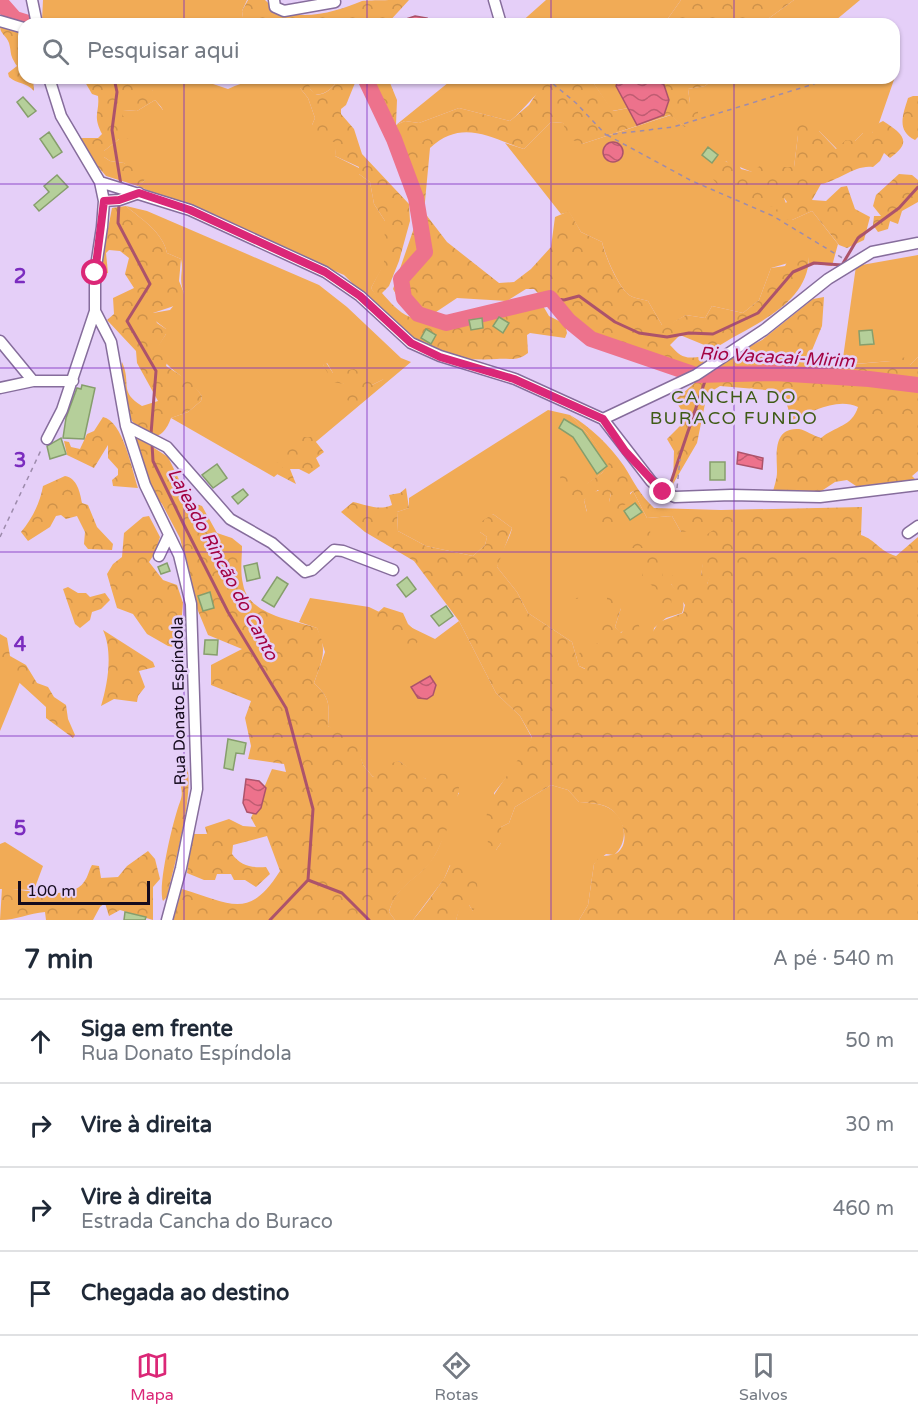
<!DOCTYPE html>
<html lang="pt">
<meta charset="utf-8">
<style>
:root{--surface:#fff;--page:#f2f2f3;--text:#1f2937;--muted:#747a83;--line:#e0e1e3;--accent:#db2777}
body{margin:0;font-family:"Varela Round",sans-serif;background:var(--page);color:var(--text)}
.scale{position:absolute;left:18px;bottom:15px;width:132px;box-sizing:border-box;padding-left:6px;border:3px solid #150b1d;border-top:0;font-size:16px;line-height:21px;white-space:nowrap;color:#150b1d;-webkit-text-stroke:4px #e5cff8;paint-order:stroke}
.stop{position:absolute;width:18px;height:18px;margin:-14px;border:4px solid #db2777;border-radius:50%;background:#fff}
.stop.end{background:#db2777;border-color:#fff;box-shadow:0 2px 6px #0008}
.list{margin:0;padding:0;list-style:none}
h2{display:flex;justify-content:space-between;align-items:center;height:78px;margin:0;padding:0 24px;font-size:26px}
h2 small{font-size:20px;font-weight:400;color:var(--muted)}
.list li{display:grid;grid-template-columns:39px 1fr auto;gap:18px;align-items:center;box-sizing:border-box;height:84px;padding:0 24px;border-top:2px solid var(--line)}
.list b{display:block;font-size:22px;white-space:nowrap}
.list p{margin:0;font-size:20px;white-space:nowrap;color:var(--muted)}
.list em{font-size:20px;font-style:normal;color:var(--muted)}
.icon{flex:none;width:33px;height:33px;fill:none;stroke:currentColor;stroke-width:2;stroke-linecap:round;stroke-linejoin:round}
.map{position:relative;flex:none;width:918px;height:920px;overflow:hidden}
.search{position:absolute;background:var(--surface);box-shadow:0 2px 4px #0004;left:18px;right:18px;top:18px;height:66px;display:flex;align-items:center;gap:15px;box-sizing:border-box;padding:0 21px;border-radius:18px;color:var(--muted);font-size:22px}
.sheet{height:414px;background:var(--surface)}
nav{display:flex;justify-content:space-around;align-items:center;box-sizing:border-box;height:84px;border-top:2px solid var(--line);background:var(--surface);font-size:16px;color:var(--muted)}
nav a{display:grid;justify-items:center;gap:3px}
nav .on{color:var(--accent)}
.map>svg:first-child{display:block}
.green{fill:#f1ab56;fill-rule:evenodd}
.forest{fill:url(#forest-crowns)}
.water{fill:url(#water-waves);stroke:#ac536b;stroke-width:1.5}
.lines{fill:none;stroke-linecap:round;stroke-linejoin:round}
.stream{stroke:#ac536b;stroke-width:3}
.river{stroke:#ed728c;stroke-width:16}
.building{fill:#b5cf9a;stroke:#869e6c;stroke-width:1.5}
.minor-casing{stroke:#866d9c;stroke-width:13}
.path{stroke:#9d8bac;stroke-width:1.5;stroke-dasharray:4.5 4.5;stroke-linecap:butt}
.minor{stroke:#fff;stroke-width:10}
.route{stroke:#db2777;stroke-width:8}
.grid{fill:none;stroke:#7b2cbf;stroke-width:1.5;stroke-opacity:0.55}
.labels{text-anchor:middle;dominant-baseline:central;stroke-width:5;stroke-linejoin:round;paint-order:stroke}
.street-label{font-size:16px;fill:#150b1d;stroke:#e5cff8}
.water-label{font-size:18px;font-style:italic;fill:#a30242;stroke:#e5cff8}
.neighbourhood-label{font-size:18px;letter-spacing:1.5px;fill:#3f5b16;stroke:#e5cff8}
.grid-label{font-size:20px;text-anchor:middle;font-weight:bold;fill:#7b2cbf;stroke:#e5cff8;stroke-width:5;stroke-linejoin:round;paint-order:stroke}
</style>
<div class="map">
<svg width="918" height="920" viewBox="0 0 918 920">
<defs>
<pattern id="forest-crowns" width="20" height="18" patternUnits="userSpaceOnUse" patternTransform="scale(1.5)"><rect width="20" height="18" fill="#f1ab56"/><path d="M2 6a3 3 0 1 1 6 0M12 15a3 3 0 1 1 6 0" fill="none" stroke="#ce924a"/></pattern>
<pattern id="water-waves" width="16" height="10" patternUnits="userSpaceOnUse" patternTransform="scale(1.5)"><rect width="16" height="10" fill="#ed728c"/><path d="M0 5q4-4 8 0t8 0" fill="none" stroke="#bf5c72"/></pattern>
</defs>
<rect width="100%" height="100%" fill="#e5cff8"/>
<path class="green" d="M 43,0 L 247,0 L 242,11 L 244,24 L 52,24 L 42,21 Z
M 546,0 L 681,0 L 664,24 L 519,24 Z
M 794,0 L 860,0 L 836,20 L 839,24 L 761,24 Z
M 894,69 L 897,71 L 879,123 L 872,133 L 863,133 L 855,141 L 837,149 L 819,131 L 798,135 L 794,167 L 777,167 L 756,178 L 753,178 L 752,172 L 725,161 L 784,198 L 792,220 L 812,211 L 838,244 L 832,266 L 809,263 L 809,257 L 771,268 L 759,300 L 743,313 L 712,306 L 705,318 L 686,315 L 668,326 L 662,325 L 648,301 C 642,299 633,298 629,295 C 618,286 605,255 602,242 L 581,232 L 569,212 L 561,214 L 505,143 L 524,149 L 551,122 L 563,123 L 582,144 L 671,115 L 684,127 L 690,103 L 688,89 L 705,86 L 715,78 L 894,78 Z
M 145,78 L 179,78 L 186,83 L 213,84 L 228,89 C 262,72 304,78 340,78 C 333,87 328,94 315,95 L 310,89 L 300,88 L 308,98 L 315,118 L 312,125 L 316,136 L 330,142 L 337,142 L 335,156 L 359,168 L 359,174 L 370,182 L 374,204 L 385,221 L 385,263 L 371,288 L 403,333 L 344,275 L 138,186 L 145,180 L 124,163 L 110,161 L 104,157 L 104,151 L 119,139 L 123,110 L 137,111 L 155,100 L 163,110 L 152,90 L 152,83 Z
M 454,78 L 555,78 C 537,90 527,107 510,121 L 459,108 L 419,123 L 405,121 L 396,125 Z
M 590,78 L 650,78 L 634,107 L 612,111 Z
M 126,206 L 147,211 L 319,285 L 347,307 L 401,358 L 411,362 L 274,477 L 171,418 L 188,412 L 201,401 L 202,396 C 186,375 168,372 156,349 L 166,334 L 166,329 L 153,319 L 153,313 L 170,310 L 184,293 C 178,279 184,271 181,259 L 167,253 C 163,232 141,219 126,206 ZM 327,363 L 333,373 L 372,385 L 384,379 L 353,406 L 344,392 L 344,384 L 323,365 Z
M 918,255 L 918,357 L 910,365 L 891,361 L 842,365 L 856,266 Z
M 548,410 L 570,415 L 587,433 L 610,463 L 602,473 L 572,495 L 587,512 L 584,500 C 593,490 598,489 611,493 L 609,502 L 619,508 L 633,491 L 647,518 L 672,516 L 681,532 L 705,519 L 719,526 L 703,564 L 701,575 L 711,575 L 707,584 L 671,584 C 679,594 687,600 682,613 L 666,618 L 654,628 L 653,636 L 647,642 L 627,628 L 620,633 L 615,627 L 621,608 L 600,625 L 599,643 L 586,669 L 579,666 L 572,642 L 528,613 L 517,592 L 497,567 C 499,553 509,542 512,528 L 493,514 L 480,532 L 487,537 L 485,545 L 473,556 L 426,546 L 398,531 L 397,512 L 409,508 L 409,498 Z
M 310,598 L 369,607 L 435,639 L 459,621 L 496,693 L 520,716 L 532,738 L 524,755 L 494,793 L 496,850 L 501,843 L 501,827 L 509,823 L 515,807 L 551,785 L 568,790 L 579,802 C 590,803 603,803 612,810 C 627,821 628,843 614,855 L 606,854 L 594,864 L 588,905 L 579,920 L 456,920 L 460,905 L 469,905 L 473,911 L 450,865 L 444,879 L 413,920 L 395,920 L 389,912 C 396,885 414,882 430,862 C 446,842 447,814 459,793 L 419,776 L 399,761 L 373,777 L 363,765 L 358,749 L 328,726 C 329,704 331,699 314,683 L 325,652 L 317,628 L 299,622 Z
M 0,659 L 20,682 L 0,731 Z
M 5,842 L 43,866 L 34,890 L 0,889 L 0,844 Z"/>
<path class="forest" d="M 248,0 L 265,0 C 289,26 334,13 362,1 C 371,0 399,0 409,0 L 387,24 L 244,24 L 242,11 Z
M 681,0 L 794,0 L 761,24 L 664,24 Z
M 0,26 L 19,33 L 24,41 L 24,78 L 33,78 L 34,91 C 26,82 17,84 9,77 L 8,73 L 17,66 C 9,54 12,54 9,43 C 6,35 0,34 0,26 Z
M 75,78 L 145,78 L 152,83 L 152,90 L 164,97 L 164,110 L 155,100 L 137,111 L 123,110 L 123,116 L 134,125 L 133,139 L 119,139 L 104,151 L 104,157 L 110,161 L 124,163 L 143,172 L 145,180 L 138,186 L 106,176 L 87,154 L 80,138 L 98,138 L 102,134 C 92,115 100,112 98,96 L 92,94 L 85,82 L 76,81 Z
M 340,78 L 357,78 L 346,105 L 341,109 L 341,114 L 354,129 L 362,154 L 409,204 L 410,221 L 399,261 L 389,286 L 382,293 C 390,302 398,312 410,317 C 425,323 491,310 509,305 C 517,302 523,297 530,296 L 539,299 L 549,316 L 565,324 L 567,333 L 565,338 L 530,333 L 527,335 L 528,353 C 516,362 510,358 497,359 C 437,363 400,339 371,288 L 384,263 L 385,221 L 374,204 L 370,182 L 359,174 L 359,167 L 335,156 L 336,142 L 330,142 L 325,147 L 316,137 L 310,139 L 298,132 L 299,125 L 306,122 L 312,125 L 315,118 L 308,98 L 300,88 L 302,80 L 309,83 L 310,89 L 316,95 C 328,94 333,87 340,78 Z
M 363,78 L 388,78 L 397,100 L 396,125 L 405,121 L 419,123 L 459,108 L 510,121 L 529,105 L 540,88 L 555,78 L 590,78 L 613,111 L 634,107 L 650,78 L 715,78 L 705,86 L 688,89 L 690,103 L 698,106 L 698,121 L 684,127 L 670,115 L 582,144 L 568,138 L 563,123 L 551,122 L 524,149 C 488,137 462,119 430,148 L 424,212 L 447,242 L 499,283 L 514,282 L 531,269 L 551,247 L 555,217 L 569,211 L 581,232 L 602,242 C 605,256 618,286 629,295 C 633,298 642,299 648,301 L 662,325 L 668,325 L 686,315 L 705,318 L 712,306 L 743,313 L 759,300 L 771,268 L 785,266 L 791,254 L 798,251 L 809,257 C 808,307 748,326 714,349 L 680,335 L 670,345 C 680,356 684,359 698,357 L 704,362 L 692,371 L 625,352 L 571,327 L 534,289 L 526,289 L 507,301 L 457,298 L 436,312 L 420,311 L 400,301 L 393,289 L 415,225 L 412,197 L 401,174 L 398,150 L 386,138 Z
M 913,96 L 918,96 L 918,137 L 915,140 C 896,130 903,115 908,98 Z
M 789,119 L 819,131 L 836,149 L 846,140 L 855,141 L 863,133 L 872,133 L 875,125 L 883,121 C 903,134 913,142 890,158 L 884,153 L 880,161 L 873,167 C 856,164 838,181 821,184 L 812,200 L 826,201 L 841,187 L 847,186 L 855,209 L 870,217 L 864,240 L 847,248 L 839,245 L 812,211 L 792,220 L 774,219 L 773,212 L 787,202 L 784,198 L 779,205 L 767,207 L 716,183 L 713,179 C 719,165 721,161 737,162 L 741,169 L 753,172 L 754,178 L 760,175 L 757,168 L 769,159 L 777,167 L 794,167 L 798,135 L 789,133 L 785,122 Z
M 899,174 L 912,175 L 918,180 L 918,202 L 902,211 L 898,224 L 890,221 L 888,229 L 878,232 L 873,225 L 874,216 L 881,216 L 873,206 L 876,195 Z
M 126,206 C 141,219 163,232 167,253 L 181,259 L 179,281 L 184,293 L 180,304 L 153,313 L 157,323 L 166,329 L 166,334 L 157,349 L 169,356 L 166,366 L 191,382 L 202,396 L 201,401 L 188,412 L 171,418 C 160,449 140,436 127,413 C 123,406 120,370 122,362 C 132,384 118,391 142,406 L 158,401 L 137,363 L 136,351 L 107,320 L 114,314 L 113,298 L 134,288 L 125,274 L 129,258 L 120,251 L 109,250 L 106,253 L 108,273 L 99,275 L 112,208 Z
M 824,297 L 822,326 L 808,360 L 833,366 L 891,361 L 899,357 L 907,358 L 910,365 L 918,357 L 918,471 L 912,476 L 918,482 C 899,484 877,483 859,488 L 847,480 L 835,482 L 814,496 L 772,495 C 774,487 777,479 777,472 C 777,456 772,427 799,429 C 805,430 814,436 821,438 C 835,426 852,427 858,407 C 837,397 812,412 792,420 L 786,402 L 777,391 L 720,386 L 707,394 L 697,443 L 673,484 L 674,451 L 667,439 L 687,419 L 675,400 L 719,362 L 762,340 L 813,299 Z
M 325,361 L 333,373 L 354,369 L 369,377 L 372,385 L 384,379 L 385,382 L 353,407 L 343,395 L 344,384 L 333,382 L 323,365 Z
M 570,415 C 591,427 610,446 624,466 C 634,482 640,495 654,508 L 721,510 L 862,507 L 861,535 C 876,540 879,551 896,556 L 918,537 L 918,920 L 579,920 L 588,905 L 594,864 L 599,857 C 605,855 612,856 617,853 C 631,843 623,819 612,810 C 604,803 590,803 579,802 L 568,790 L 551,785 L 515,807 L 509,823 L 501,827 L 501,843 L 496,850 L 488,848 C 488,835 486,822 487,810 C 489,797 523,756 532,737 L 520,716 L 496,693 L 459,621 L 414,561 L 365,532 L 341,512 L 353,502 C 367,505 379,511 392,505 L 389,495 L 400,493 L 406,488 L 409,508 L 397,512 L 398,531 L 426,546 L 473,556 L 485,545 L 487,537 L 480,532 L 479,523 L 493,514 L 512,528 L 497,567 L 517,592 L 528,613 L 572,642 L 579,666 L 585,669 L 579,654 L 583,647 L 599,643 L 592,628 L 600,625 L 599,620 L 607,617 L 607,590 L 621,608 L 615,627 L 621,633 L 630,621 L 638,620 L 641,636 L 647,641 L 659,622 L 683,613 L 685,605 L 671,584 L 672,576 L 679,572 L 687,572 L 696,583 L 707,584 L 710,575 L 701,576 L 706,535 L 718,527 L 708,524 L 705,520 L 703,534 L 695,539 L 693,531 L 681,532 L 672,516 L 647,518 L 633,491 L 630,493 L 631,501 L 619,508 L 623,521 L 616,528 L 604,528 L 600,519 L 593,516 L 609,502 L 611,493 L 603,497 L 598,490 L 584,500 L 587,513 L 572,506 L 572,495 L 562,488 L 560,476 L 575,474 L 586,484 L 602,473 L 609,463 L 587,433 Z
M 103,417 C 123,421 132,470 138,488 L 113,486 L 112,480 L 118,475 L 118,469 L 108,458 L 108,445 L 94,468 L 67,455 L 64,441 L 69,442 L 71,447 L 80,449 L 87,434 L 94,431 Z
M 134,435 L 168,457 L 190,502 L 202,506 L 217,533 L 232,538 L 242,546 C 242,558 240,572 243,584 C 248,615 292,620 317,628 C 328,651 322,660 314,683 C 331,699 329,704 328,726 L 350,736 L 359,749 L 363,765 L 373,777 L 384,765 L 399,761 L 426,779 L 433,773 L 449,774 L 459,785 C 460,800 440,851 430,863 C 414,882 396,886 389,912 L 395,920 L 173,920 L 182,889 C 232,904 249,920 280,871 L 267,836 L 233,845 L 232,854 C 241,866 251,868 266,867 L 270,874 L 256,887 L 245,880 L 234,880 L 231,874 L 217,874 L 215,880 L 204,880 L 187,873 L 192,834 L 207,834 L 205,827 L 229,819 L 243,826 L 256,827 L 251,818 L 272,769 L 286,772 L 284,764 L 248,759 L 251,746 L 245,718 L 251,701 L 211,685 L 211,665 L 242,649 L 208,635 L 196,606 L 180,538 L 162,504 L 146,485 Z
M 302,437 L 312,437 L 324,452 L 316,458 L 320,466 L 309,474 L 299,469 L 290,469 L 296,484 L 275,473 L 285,466 L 281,462 L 269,464 L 268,461 C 281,456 289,444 302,437 Z
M 65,476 C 77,478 80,492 82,503 L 88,505 L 97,527 L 113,544 L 112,550 L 88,549 L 84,544 L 85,532 L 77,516 L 66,519 L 61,515 L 56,516 L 50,527 L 28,541 L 21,532 C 32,519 40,503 43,486 Z
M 149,516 L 160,537 L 155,553 L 149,562 L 163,580 L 177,585 L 183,603 L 179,648 L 168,646 L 147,634 L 133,614 L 117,608 L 107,574 L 113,564 L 122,557 L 124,533 L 143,517 Z
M 650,531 L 663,567 L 662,586 L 672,595 L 671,605 L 657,611 L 650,606 L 657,590 L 642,577 L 644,548 L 626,548 L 626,544 L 635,538 L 641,539 L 640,537 Z
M 585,580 L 587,591 L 577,599 L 572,596 L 573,585 Z
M 68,587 L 78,593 L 86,593 L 90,597 L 105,593 L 110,600 L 101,609 L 92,612 L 90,620 L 80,628 L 75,624 L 63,589 Z
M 384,607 L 403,613 L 408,624 L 421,636 L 417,643 L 399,652 L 391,640 L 380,635 L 373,622 L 375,615 Z
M 103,630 L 153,662 L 155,667 L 139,671 L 145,687 L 138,696 L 137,702 L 114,699 L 101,706 C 108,683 113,652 103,630 Z
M 0,634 L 7,638 L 10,656 L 26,665 L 37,683 L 48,687 L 54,697 L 66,705 L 68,719 L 75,735 L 73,738 L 46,718 L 46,707 L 0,665 Z
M 184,759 C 199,781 173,869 167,897 L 163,901 C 157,886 174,817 180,802 C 187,785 170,774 184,759 Z
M 148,851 L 155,859 L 160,879 L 153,887 L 153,920 L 120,910 L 109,916 L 105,903 L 100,907 L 93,920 L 46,920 L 45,912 C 29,913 17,920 0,920 L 2,888 C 23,889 71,902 84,882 C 88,877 89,870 92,865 L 99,866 L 101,878 L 118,877 L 127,866 Z
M 455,860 L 471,861 C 475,878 484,896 473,911 L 469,905 L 461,905 L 456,920 L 413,920 C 424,907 433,894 443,880 C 448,873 448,866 455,860 Z"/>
<path class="water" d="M 415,16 L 427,18 L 425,24 L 391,24 Z
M 619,78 L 662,79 L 669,100 L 664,115 L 637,125 L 616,86 Z
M603 152a10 10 0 1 1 20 0a10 10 0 1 1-20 0Z
M 738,452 L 763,458 L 762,469 L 737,464 Z
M 430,676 L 436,685 L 433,695 L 427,699 L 418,698 L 411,687 Z
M 246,779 L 259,781 L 266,788 L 261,808 L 256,814 L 247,812 L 243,803 Z"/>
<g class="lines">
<path class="stream" d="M 114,78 L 117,92 L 112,130 L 121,185
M 119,203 L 118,223 L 150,284 L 127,321 L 156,371 L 151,434
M 550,298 L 564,300 L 579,296 L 615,322 L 639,333 L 667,337 L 689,333 L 713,334 L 758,313 L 793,272 L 814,263 L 842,265 L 858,238 L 899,208 L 918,187
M 152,444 L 153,461 L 184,525 L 228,612 L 286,708 L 313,809 L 308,880 L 270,920
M 669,488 L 707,375
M 308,880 L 342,893 L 369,920"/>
<path class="river" d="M 0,2 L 15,19 L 31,24
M 365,78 L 394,139 L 416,198 L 425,252 L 401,279 L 404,298 L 418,314 L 446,323 L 550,298 L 569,321 L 591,339 L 696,375 L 775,373 L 869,379 L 918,385"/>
</g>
<path class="building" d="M 23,97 L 36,111 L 28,117 L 17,102 Z
M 49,132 L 62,152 L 53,158 L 40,139 Z
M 708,147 L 718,155 L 712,163 L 702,155 Z
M 57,175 L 68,187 L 39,211 L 34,205 L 49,192 L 44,186 Z
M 499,317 L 509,323 L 503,333 L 493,326 Z
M 482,318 L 483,328 L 471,330 L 469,320 Z
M 426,329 L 436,335 L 431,344 L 421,338 Z
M 872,330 L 874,344 L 860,345 L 859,331 Z
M 82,385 L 95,388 L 84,439 L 63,438 L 66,418 L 77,388 L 81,389 Z
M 564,419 L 582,430 L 607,466 L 597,474 L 573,437 L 559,428 Z
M 61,438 L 66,454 L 50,459 L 47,446 Z
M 710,462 L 725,462 L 725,480 L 710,480 Z
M 217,464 L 227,478 L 213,488 L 202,475 Z
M 243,489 L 248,495 L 238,504 L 232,497 Z
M 635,503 L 642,512 L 630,520 L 624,511 Z
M 167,563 L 170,571 L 161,574 L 158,567 Z
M 257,563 L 260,578 L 247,581 L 244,566 Z
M 277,577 L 288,584 L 274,607 L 262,600 Z
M 407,577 L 416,589 L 406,597 L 397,585 Z
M 210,592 L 214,608 L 203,611 L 198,596 Z
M 446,606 L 453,616 L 439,626 L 431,616 Z
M 205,640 L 218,640 L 217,655 L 204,654 Z
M 228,739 L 246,743 L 244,754 L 236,753 L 233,770 L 224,768 Z
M 125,912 L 146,917 L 145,920 L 124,920 Z"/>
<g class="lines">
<defs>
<path id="minor" d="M 32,0 L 37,24
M 274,0 L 275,7 L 284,11 L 335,2
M 494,0 L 501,24
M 0,21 L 24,28
M 49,78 L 61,116 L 100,182 L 104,201 L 102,227 L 95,273 L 95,311 L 111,342 L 126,426 L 145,485 L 179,555 L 191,604 L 197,789 L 181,868 L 167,920
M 100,182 L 190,210 L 325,272 L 360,296 L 411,343 L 440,356 L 515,379 L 603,419 L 651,481 L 663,492 L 675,497 L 731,495 L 820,497 L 918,485
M 104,201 L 119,200 L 139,193
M 0,341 L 33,381
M 0,388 L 33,381 L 73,381
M 603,419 L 696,375 L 764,330 L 828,279 L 872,252 L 918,243
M 126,426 L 167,447 L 230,519 L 272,543 L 305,572 L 312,570 L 334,550 L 343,551 L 393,570
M 47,439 L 62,410 L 95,311
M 908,533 L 918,526
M 159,556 L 169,535"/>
</defs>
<use href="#minor" class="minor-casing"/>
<path class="path" d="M 546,78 L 576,103 L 606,135 L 673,127 L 814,84 L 822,78
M 607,135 L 690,180 L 773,216 L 844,259
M 677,488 L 680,459
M 0,537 L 42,448"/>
<use href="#minor" class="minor"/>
</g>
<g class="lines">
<path class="route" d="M 95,273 L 104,201 L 119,200 L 139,193 L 190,210 L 325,272 L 360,296 L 411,343 L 440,357 L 514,379 L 603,419 L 625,451 L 663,492"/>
</g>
<path class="grid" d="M 184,0 L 184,24M 367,0 L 367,24M 551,0 L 551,24M 734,0 L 734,24M 184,78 L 184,920M 367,78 L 367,920M 551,78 L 551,920M 734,78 L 734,920M 0,184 L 918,184M 0,368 L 918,368M 0,552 L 918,552M 0,736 L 918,736"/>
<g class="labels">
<g class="street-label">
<text transform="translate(179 701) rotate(-91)">Rua Donato Espíndola</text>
</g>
<g class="water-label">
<text transform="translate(777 357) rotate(3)">Rio Vacacaí-Mirim</text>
<text transform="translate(223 564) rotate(62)">Lajeado Rincão do Canto</text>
</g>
<g class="neighbourhood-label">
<text x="734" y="397">CANCHA DO<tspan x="734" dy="21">BURACO FUNDO</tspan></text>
</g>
</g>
<g class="grid-label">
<text x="20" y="283">2</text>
<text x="20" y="467">3</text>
<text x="20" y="651">4</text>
<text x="20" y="835">5</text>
</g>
</svg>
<div class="scale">100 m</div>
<div class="stop" style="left:95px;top:273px"></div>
<div class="stop end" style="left:663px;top:492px"></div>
<div class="search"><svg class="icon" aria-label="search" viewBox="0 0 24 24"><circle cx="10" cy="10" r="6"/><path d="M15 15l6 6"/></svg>Pesquisar aqui</div>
</div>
<section class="sheet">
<h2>7 min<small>A pé · 540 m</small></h2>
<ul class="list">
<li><svg class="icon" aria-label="ahead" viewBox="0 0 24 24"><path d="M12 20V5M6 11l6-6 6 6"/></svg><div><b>Siga em frente</b><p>Rua Donato Espíndola</p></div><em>50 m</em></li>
<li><svg class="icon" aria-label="right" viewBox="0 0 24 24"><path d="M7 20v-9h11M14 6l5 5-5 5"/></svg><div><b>Vire à direita</b></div><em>30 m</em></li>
<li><svg class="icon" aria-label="right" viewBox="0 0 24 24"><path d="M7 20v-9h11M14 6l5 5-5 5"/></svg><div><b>Vire à direita</b><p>Estrada Cancha do Buraco</p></div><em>460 m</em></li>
<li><svg class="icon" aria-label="arrive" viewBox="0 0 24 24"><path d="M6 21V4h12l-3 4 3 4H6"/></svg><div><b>Chegada ao destino</b></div></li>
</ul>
</section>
<nav>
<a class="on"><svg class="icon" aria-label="map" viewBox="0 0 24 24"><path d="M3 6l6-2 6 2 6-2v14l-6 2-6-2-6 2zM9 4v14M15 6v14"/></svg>Mapa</a>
<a><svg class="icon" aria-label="directions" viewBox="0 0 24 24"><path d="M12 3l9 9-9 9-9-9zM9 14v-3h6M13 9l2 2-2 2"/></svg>Rotas</a>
<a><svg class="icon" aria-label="saved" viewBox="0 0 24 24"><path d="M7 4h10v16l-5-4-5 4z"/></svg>Salvos</a>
</nav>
